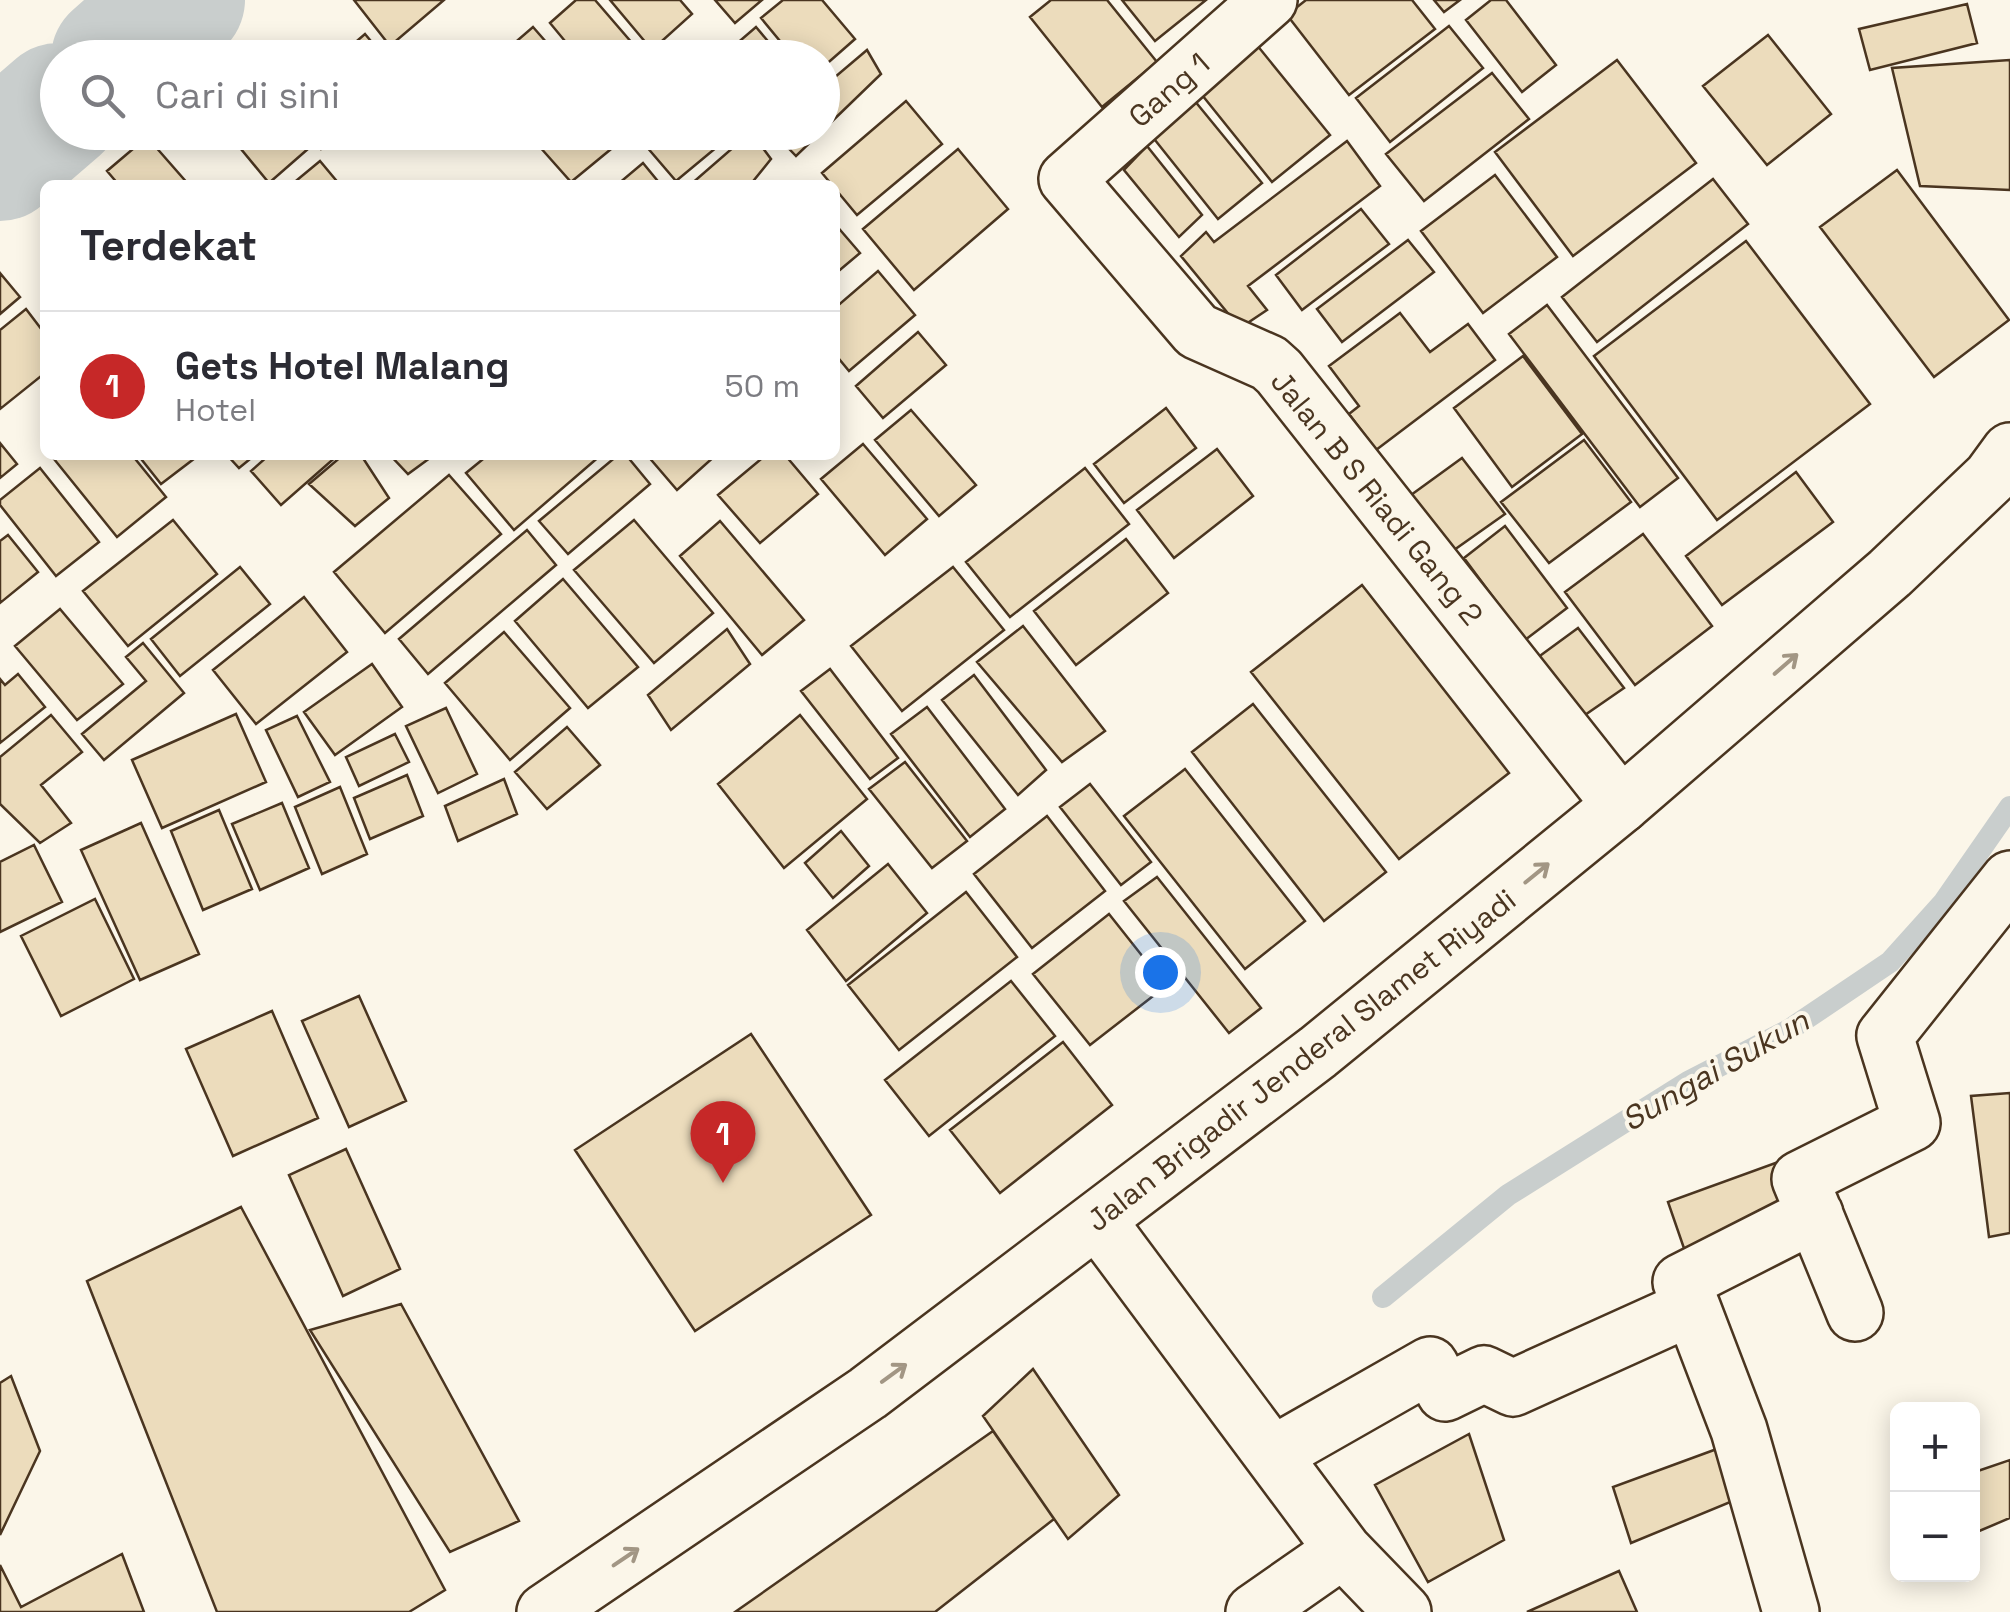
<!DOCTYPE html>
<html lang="id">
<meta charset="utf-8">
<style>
:root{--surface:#fff;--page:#f2f2f3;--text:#2b2b33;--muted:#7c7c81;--line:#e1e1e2;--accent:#c62828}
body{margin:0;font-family:"Space Grotesk",sans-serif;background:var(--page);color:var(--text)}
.controls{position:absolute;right:30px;bottom:30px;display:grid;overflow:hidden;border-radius:15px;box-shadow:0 5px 25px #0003}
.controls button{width:90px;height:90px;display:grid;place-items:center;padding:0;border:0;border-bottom:2px solid var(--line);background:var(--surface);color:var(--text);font:50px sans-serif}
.you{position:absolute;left:1160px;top:972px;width:35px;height:35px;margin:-25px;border:8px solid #fff;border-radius:50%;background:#1a73e8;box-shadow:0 0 0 15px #1a73e833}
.badge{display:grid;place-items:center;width:65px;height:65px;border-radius:50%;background:var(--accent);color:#fff;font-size:32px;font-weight:700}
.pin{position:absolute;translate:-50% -82px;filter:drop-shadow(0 2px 5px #0008)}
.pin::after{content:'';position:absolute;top:52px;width:35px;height:30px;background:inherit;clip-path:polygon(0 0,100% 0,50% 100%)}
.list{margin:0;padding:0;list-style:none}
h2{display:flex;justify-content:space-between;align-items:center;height:130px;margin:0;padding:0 40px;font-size:42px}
h2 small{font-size:32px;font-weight:400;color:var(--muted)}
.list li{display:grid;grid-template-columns:65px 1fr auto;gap:30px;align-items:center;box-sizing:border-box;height:150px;padding:0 40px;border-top:2px solid var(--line)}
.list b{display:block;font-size:38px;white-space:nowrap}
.list p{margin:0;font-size:32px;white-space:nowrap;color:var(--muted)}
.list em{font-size:32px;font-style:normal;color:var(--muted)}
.icon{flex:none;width:55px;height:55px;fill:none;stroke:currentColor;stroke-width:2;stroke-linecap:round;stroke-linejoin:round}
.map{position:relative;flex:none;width:2010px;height:1612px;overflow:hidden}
.search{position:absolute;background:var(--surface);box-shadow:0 5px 25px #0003;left:40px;top:40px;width:800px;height:110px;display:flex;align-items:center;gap:25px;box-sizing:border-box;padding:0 35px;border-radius:55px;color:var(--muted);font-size:38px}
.panel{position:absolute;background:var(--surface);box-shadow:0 5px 25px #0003;left:40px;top:180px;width:800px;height:280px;border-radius:15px}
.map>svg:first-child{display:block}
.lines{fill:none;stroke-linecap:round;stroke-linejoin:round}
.stream{stroke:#c9cecd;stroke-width:22}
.river{stroke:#c9cecd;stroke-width:128}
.building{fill:#ecdcbc;stroke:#4a3520;stroke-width:2.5}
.minor-casing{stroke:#4a3520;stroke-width:60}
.major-casing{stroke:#4a3520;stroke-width:60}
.minor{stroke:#fbf6e9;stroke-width:55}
.major{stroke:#fbf6e9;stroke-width:55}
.oneway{stroke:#a29684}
.labels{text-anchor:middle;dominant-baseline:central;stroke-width:8;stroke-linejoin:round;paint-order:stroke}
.street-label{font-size:30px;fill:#4a3520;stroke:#fbf6e9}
.water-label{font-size:32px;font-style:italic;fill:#4a3520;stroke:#fbf6e9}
</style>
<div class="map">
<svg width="2010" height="1612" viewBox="0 0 2010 1612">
<rect width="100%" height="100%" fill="#fbf6e9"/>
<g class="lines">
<path class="stream" d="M 1383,1297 L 1508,1195 L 1688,1082 L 1789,1030 L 1890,962 L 1944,902 L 2010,807"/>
<path class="river" d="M 115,58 L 181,0
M 0,157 L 58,107"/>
</g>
<path class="building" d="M 354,0 L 444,0 L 390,46 Z
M 576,0 L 595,0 L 645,58 L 579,58 L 550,23 Z
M 610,0 L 680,0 L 692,14 L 652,50 Z
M 715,0 L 762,0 L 735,23 Z
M 783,0 L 822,0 L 855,39 L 822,68 L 822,58 L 794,58 L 761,18 Z
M 1051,0 L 1107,0 L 1157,62 L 1102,107 L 1030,17 Z
M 1122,0 L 1206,0 L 1155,41 Z
M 1306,0 L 1412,0 L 1435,29 L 1349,95 L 1287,15 Z
M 1434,0 L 1460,0 L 1444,12 Z
M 1491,0 L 1506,0 L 1556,65 L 1522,92 L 1466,20 Z
M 1967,4 L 1977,43 L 1870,70 L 1859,29 Z
M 1449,26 L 1483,68 L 1390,142 L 1356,98 Z
M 533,27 L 560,58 L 497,58 Z
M 756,27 L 782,58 L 720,58 Z
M 365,34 L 385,58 L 337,58 Z
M 1768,35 L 1831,114 L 1767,165 L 1703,86 Z
M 1252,39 L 1330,135 L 1272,182 L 1194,85 Z
M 867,50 L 881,74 L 822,131 L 822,88 Z
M 1617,60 L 1696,163 L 1573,256 L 1495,152 Z
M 2010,60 L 2010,190 L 1920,186 L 1892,68 Z
M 1492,73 L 1529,119 L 1424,201 L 1386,154 Z
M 1194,100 L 1262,183 L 1218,219 L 1151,135 Z
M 906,101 L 942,144 L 857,215 L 822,173 Z
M 227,132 L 296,132 L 309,148 L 269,183 Z
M 307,132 L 341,132 L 321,149 Z
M 537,132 L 615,132 L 622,140 L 571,182 L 531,137 Z
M 634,132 L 735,132 L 676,181 Z
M 751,132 L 771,159 L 750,185 L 690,185 Z
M 773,132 L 821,132 L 796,156 Z
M 147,137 L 189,185 L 119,185 L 107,171 Z
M 1347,141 L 1380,186 L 1248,286 L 1267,310 L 1240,328 L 1181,256 L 1206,232 L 1214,242 Z
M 1147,146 L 1202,215 L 1179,237 L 1124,170 Z
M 958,149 L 1008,209 L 914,290 L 863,229 Z
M 320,161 L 340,185 L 291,185 Z
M 643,163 L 661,185 L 619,185 L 618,184 Z
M 1897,170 L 2009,320 L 1934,377 L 1820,227 Z
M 1495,175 L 1557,257 L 1483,313 L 1421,231 Z
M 1713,179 L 1748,224 L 1597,342 L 1562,297 Z
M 1361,209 L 1389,244 L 1302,310 L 1276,275 Z
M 835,224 L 860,253 L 835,274 Z
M 1408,240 L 1434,272 L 1342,342 L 1317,309 Z
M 1746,241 L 1870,404 L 1717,520 L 1594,356 Z
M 878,271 L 915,315 L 849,371 L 835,354 L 835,308 Z
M 0,273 L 20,297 L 0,314 Z
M 1547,305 L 1678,478 L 1640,507 L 1509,334 Z
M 26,309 L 45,334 L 45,373 L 0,409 L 0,330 Z
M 1400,313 L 1430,352 L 1468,324 L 1495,360 L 1376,450 L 1349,414 L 1359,406 L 1329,366 Z
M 918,332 L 946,365 L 883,418 L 856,386 Z
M 1523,356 L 1582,434 L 1512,487 L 1454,408 Z
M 1166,408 L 1196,448 L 1124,503 L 1094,464 Z
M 911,410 L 976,485 L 939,516 L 875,440 Z
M 1584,440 L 1631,502 L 1549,563 L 1501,502 Z
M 0,443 L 17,464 L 0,478 Z
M 863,444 L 927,519 L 885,555 L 821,479 Z
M 1217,449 L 1253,496 L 1174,558 L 1137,510 Z
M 59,455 L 132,455 L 166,497 L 117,537 L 54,459 Z
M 138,455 L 192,455 L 195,458 L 161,484 Z
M 227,455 L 255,455 L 239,468 Z
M 269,455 L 338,455 L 281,505 L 251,471 Z
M 343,455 L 361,455 L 389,498 L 355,526 L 309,484 Z
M 390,455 L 434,455 L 408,474 Z
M 488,455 L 601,455 L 514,530 L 466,473 Z
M 618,455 L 626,455 L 650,484 L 568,554 L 539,521 Z
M 647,455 L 716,455 L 677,490 Z
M 766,455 L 785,455 L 818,494 L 760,543 L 718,495 Z
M 1462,458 L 1505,514 L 1454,550 L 1411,495 Z
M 40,468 L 99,542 L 56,576 L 0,505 L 0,500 Z
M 1085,468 L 1129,524 L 1010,617 L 966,562 Z
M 1796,472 L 1833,522 L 1722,605 L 1686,556 Z
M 449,475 L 501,534 L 385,633 L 334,572 Z
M 173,520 L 217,574 L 128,646 L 83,591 Z
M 634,520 L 713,613 L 654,663 L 574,570 Z
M 720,521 L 804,620 L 762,655 L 680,556 Z
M 1505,526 L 1567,608 L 1525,640 L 1464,558 Z
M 527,530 L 556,565 L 428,674 L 399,639 Z
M 1643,534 L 1712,626 L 1635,685 L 1565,592 Z
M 8,535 L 38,572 L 0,603 L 0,541 Z
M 1126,539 L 1168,593 L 1076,665 L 1034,611 Z
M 240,567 L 270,604 L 180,676 L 151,639 Z
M 953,567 L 1004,630 L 902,711 L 851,646 Z
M 563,579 L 638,667 L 588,708 L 515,621 Z
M 1362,585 L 1509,773 L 1399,859 L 1251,672 Z
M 304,597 L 347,652 L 256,724 L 213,670 Z
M 60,609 L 123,684 L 77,720 L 15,646 Z
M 1023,626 L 1105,731 L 1062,762 L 977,662 Z
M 1578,628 L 1624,688 L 1582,717 L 1537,658 Z
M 727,629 L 750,664 L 671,730 L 648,695 Z
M 504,632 L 570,708 L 510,760 L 445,683 Z
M 143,643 L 184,693 L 104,760 L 82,734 L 146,681 L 126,657 Z
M 372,664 L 402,707 L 335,755 L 304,712 Z
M 830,669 L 898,758 L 870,779 L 801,691 Z
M 18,674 L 45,707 L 0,743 L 0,679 L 5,685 Z
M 974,675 L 1046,770 L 1018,795 L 942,700 Z
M 1253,704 L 1386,872 L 1324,921 L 1192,752 Z
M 927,707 L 1005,809 L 970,837 L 891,734 Z
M 446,708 L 477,774 L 438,793 L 406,726 Z
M 236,714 L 266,782 L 162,828 L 132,760 Z
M 51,715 L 82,752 L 41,785 L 71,823 L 40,843 L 0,804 L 0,757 Z
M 800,715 L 867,799 L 784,868 L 718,784 Z
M 297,716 L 330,782 L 298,797 L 266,730 Z
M 567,727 L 600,765 L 547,809 L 515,772 Z
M 395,734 L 409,762 L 359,786 L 346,757 Z
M 905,762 L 967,841 L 932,868 L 869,789 Z
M 1185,769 L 1305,921 L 1245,969 L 1124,816 Z
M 407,775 L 423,816 L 370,839 L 354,798 Z
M 504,779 L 517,814 L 458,841 L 445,806 Z
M 1090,784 L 1151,862 L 1121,885 L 1060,807 Z
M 340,787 L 367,854 L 322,874 L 295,807 Z
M 282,803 L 309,868 L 260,890 L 232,824 Z
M 219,810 L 252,889 L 203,910 L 171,831 Z
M 1047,816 L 1105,891 L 1032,948 L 974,874 Z
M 141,823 L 199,954 L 140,980 L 81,850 Z
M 841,831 L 869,866 L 833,898 L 805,863 Z
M 34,845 L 62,902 L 0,932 L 0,862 Z
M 888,864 L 927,913 L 846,981 L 807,930 Z
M 1157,877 L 1261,1008 L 1229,1033 L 1124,901 Z
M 966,892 L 1017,957 L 899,1050 L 848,985 Z
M 95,899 L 134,979 L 61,1016 L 21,936 Z
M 1109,914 L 1166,986 L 1090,1045 L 1033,974 Z
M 1011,981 L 1055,1036 L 929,1136 L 885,1080 Z
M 359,996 L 406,1101 L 349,1127 L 302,1021 Z
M 272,1011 L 318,1118 L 233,1156 L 186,1049 Z
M 751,1034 L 871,1215 L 695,1331 L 575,1150 Z
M 1063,1042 L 1112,1105 L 1000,1193 L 950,1130 Z
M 2010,1093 L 2010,1233 L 1989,1237 L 1971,1096 Z
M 346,1149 L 400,1269 L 343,1296 L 289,1175 Z
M 1781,1161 L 1795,1214 L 1687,1257 L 1668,1202 Z
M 241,1207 L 445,1590 L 409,1612 L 217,1612 L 87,1281 Z
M 401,1304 L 519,1521 L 450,1552 L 310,1330 Z
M 1033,1369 L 1119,1495 L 1068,1539 L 983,1416 Z
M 11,1376 L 40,1451 L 0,1535 L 0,1383 Z
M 993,1431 L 1054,1519 L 935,1612 L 735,1612 Z
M 1469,1434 L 1504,1540 L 1428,1582 L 1375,1485 Z
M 1725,1446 L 1740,1498 L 1631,1543 L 1613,1487 Z
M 2010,1460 L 2010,1518 L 1972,1534 L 1972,1473 Z
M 122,1554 L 144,1612 L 0,1612 L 0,1565 L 21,1607 Z
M 1619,1571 L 1637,1612 L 1527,1612 Z"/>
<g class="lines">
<defs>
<path id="minor" d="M 1269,0 L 1067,179 L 1197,331 L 1269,363 L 1279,372 L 1621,805
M 1098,1221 L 1343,1550 L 1403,1612
M 1692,1307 L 1739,1430 L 1791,1612
M 1855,1313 L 1800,1179 L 1912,1123 L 1885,1036 L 2010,879
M 1272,1455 L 1430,1365 L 1445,1393 L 1484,1374 L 1513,1388 L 1692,1307 L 1681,1282 L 1815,1214
M 1254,1612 L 1343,1550"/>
<path id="major" d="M 545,1612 L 868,1393 L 1318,1052 L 1621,805 L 1890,573 L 1991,477 L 2010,451"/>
</defs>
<use href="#minor" class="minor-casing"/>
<use href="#major" class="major-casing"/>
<use href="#minor" class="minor"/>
<use href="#major" class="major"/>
</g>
<defs><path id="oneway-shaft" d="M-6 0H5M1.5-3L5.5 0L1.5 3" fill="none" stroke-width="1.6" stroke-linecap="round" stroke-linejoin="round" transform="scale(2.5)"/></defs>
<g class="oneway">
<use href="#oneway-shaft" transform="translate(1786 664) rotate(-41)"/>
<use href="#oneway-shaft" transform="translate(1537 873) rotate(-39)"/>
<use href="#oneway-shaft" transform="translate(894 1373) rotate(-36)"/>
<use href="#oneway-shaft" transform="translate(626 1557) rotate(-34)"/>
</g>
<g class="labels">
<g class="street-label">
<text transform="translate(1169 90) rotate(-41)">Gang 1</text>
<text transform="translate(1377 498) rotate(51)">Jalan B S Riadi Gang 2</text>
<text transform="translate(1301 1060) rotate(-38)">Jalan Brigadir Jenderal Slamet Riyadi</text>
</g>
<g class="water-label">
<text transform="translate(1715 1070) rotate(-30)">Sungai Sukun</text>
</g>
</g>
</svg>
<div class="controls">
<button>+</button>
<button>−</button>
</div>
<div class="you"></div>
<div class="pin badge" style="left:723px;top:1183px">1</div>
<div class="search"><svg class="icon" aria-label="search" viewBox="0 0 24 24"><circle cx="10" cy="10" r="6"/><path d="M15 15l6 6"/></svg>Cari di sini</div>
<section class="panel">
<h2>Terdekat<small></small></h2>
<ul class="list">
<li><span class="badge">1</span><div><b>Gets Hotel Malang</b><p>Hotel</p></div><em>50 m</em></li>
</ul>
</section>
</div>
